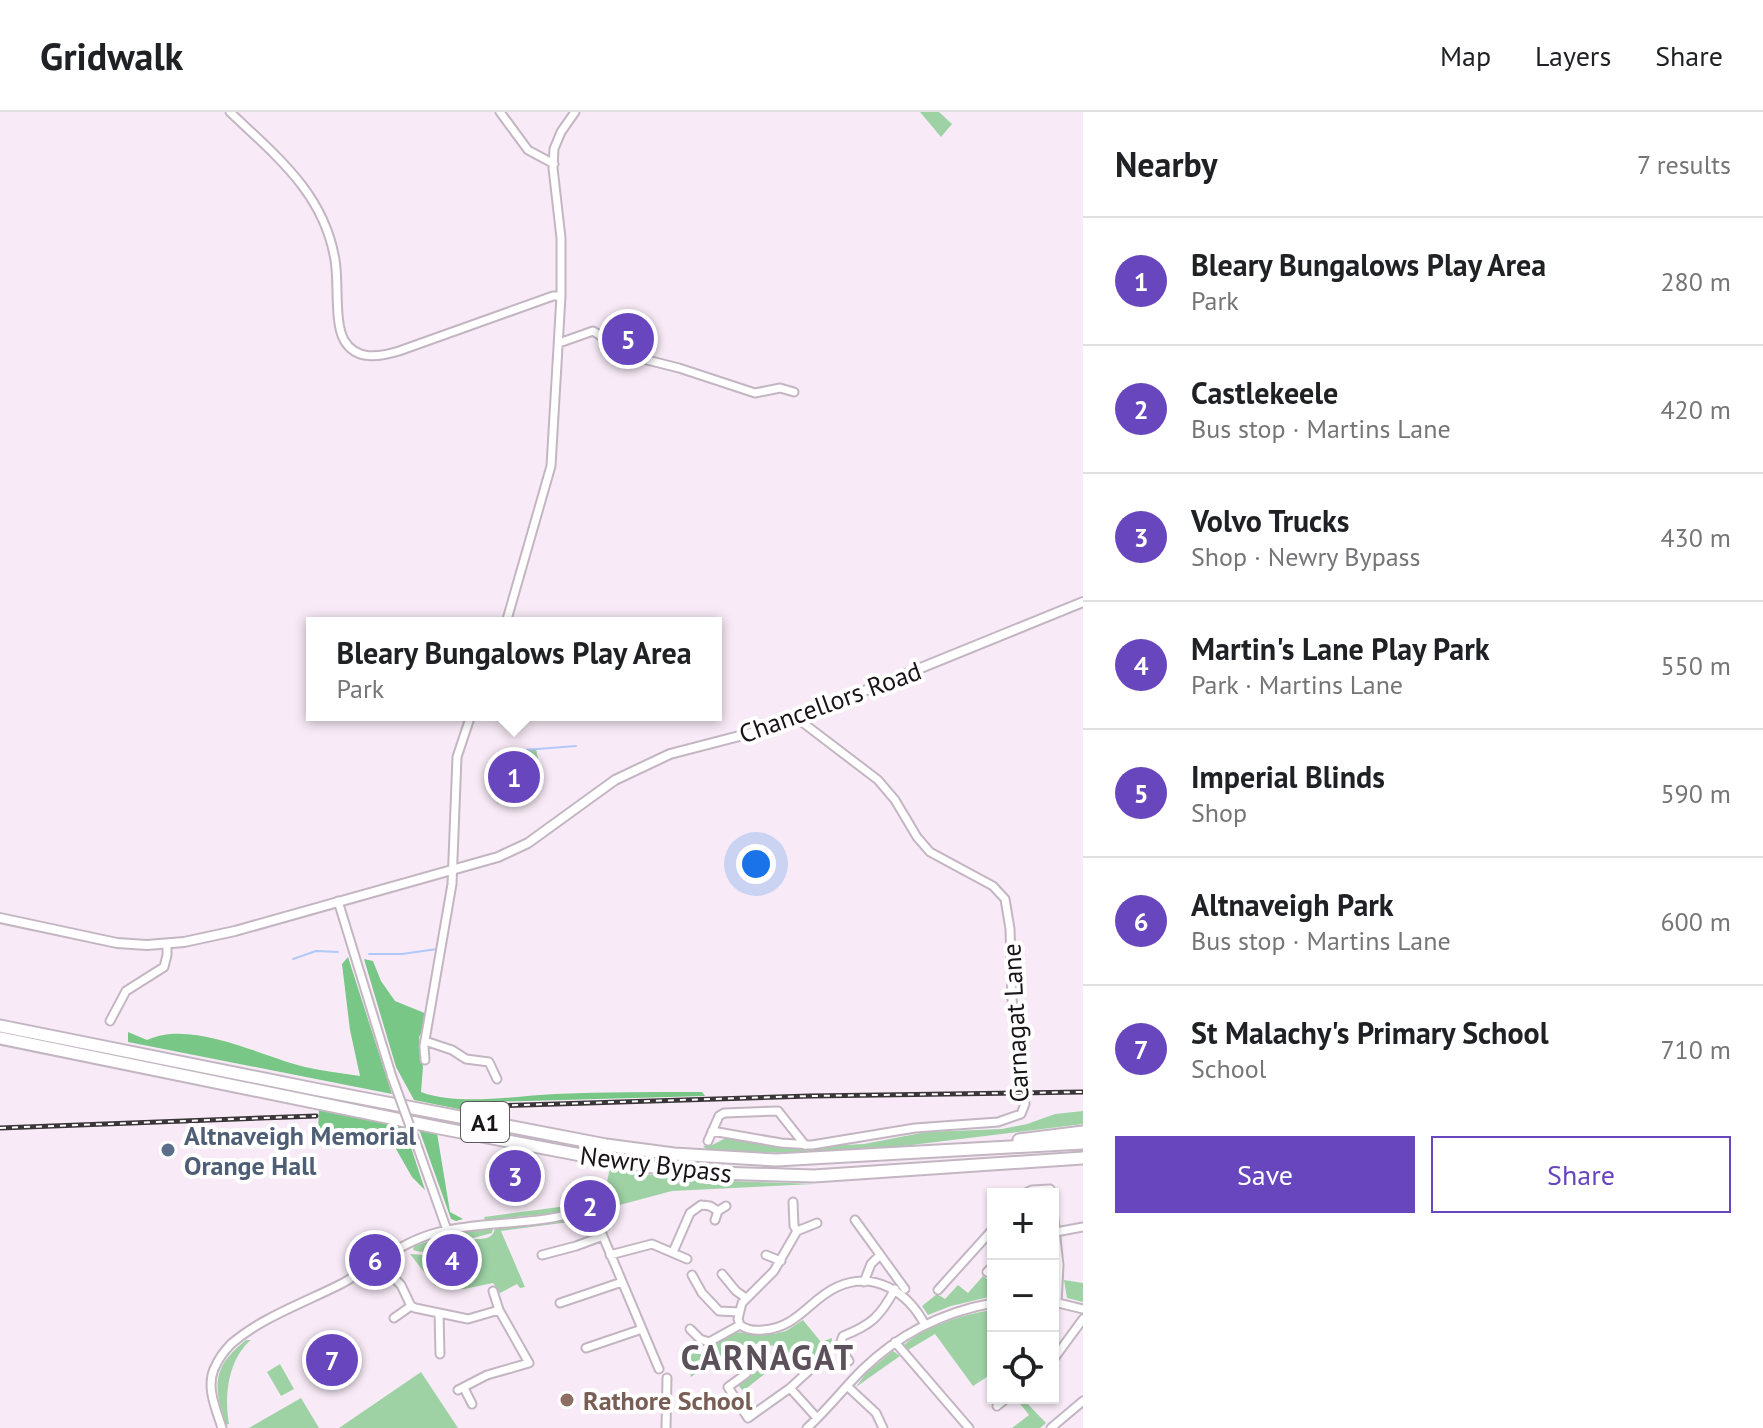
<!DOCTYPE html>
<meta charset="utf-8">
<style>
:root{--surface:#fff;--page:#f6f6f6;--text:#202124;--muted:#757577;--line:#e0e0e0;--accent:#6846be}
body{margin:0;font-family:"PT Sans",sans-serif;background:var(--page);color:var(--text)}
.controls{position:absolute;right:24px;bottom:24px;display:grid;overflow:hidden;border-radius:0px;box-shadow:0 2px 6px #0004}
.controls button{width:72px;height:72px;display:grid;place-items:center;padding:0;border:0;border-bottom:2px solid var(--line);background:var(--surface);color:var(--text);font:40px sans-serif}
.you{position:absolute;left:756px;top:752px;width:28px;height:28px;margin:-20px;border:6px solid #fff;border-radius:50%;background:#1a73e8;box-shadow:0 0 0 12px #1a73e833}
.badge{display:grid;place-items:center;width:52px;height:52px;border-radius:50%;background:var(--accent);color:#fff;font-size:26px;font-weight:700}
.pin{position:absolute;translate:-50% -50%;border:4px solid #fff;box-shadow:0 2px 8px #0006}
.popup{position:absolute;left:306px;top:505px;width:416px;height:104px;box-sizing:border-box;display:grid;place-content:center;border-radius:0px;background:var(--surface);filter:drop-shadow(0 2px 6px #0005);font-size:26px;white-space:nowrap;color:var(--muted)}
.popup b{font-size:30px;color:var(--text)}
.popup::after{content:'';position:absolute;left:50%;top:100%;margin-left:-16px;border:16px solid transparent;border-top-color:var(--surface)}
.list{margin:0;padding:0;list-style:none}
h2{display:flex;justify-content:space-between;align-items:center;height:104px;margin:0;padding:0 32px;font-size:34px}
h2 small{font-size:26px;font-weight:400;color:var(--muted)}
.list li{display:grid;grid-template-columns:52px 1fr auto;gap:24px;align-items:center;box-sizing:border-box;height:128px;padding:0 32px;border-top:2px solid var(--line)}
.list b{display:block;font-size:30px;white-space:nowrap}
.list p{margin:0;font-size:26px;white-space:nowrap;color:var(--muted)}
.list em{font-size:26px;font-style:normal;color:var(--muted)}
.actions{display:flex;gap:16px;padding:24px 32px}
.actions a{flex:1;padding:18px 0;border:2px solid var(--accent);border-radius:0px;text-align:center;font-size:28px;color:var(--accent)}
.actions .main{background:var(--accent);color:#fff}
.icon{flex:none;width:44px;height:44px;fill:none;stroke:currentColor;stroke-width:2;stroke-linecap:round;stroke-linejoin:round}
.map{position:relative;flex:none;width:1083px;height:1316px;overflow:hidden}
header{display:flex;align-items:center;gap:48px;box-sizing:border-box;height:112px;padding:0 40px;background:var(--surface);border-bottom:2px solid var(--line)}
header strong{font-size:38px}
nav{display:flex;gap:44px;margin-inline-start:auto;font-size:28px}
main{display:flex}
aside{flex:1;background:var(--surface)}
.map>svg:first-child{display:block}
.green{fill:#9ed2a5}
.forest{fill:#79c786}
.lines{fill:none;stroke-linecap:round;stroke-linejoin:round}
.stream{stroke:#b0c9f9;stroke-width:2}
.minor-casing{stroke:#c3b6c2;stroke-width:11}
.tertiary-casing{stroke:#c3b6c2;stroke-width:12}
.trunk-casing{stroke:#c3b6c2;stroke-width:15}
.minor{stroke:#fff;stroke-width:7}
.tertiary{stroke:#fff;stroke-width:8}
.trunk{stroke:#fff;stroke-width:11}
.rail-casing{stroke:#3b353a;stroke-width:5}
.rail{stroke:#fff;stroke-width:2;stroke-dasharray:6;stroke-linecap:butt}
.minor-bridge-casing{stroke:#c3b6c2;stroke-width:11;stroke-linecap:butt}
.minor-bridge{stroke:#fff;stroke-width:7}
.service-dot{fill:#5c6f8a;stroke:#fff;stroke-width:3}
.education-dot{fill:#8d6e63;stroke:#fff;stroke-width:3}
.labels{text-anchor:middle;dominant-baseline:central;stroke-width:8;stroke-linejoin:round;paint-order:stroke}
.shield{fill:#fff;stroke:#5e5a5d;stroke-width:2}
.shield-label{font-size:24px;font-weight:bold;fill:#191418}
.street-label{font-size:26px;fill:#191418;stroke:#fff}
.service-label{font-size:26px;font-weight:bold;fill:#4e5e75;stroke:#fff;text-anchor:start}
.education-label{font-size:26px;font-weight:bold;fill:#785e54;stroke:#fff;text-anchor:start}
.district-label{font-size:34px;font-weight:bold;letter-spacing:2px;fill:#5c515b;stroke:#fff}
</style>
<header>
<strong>Gridwalk</strong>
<nav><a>Map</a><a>Layers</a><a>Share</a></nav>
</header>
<main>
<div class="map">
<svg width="1083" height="1316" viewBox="0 0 1083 1316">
<rect width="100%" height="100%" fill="#f8ebf7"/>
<path class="green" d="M 920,0 L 939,0 L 952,12 L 941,25 Z
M 536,637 L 541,661 L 521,668 L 522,677 L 497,692 L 499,640 Z
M 1083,999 L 1083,1012 L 887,1036 L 834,1040 L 785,1041 L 707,1038 L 703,1034 L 712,1033 L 726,1026 L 789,1036 L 864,1032 L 926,1020 L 1002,1017 L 1027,1012 L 1055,1002 Z
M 610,1056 C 677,1070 746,1069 814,1072 L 672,1079 L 597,1099 L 606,1089 L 606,1085 L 587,1093 L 578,1090 L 605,1079 Z
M 567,1094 L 565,1098 L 559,1101 L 485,1108 L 484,1105 Z
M 575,1107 L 585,1108 L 501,1119 L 525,1175 L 520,1176 L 517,1172 L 500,1181 L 493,1171 L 464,1177 L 435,1174 L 410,1142 L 425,1143 L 466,1132 L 469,1128 C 481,1126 493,1129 495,1116 Z
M 493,1116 L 492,1121 L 458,1130 L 451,1122 Z
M 448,1123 L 450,1131 C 439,1137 427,1143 413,1138 L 414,1134 Z
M 983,1164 L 993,1172 L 993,1184 L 951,1194 L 928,1203 L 922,1194 L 937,1182 L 945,1187 L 958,1173 L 968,1181 Z
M 1064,1168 L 1083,1171 L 1083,1190 L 1067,1186 Z
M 993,1198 L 993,1261 L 973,1274 L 935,1222 L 908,1238 L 904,1233 C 926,1214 964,1202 993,1198 Z
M 803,1208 L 821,1230 L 832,1226 L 831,1237 L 810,1251 L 804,1245 L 799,1248 L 793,1240 L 743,1279 L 738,1273 L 769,1250 L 774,1234 C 737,1225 720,1244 691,1265 L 688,1252 L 690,1239 L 703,1243 L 714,1228 L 729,1220 L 774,1222 L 786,1219 Z
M 246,1228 L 251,1228 C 228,1247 224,1285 229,1312 L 225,1313 C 214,1273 211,1256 246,1228 Z
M 893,1239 L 900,1244 L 856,1275 L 866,1261 Z
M 280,1252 L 294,1277 L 281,1284 L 267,1260 Z
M 421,1260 L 458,1316 L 339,1316 Z
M 301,1286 L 319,1316 L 249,1316 Z
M 1022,1286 L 1046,1311 L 1040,1316 L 1012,1316 L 1029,1303 L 1018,1289 Z"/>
<path class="forest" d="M 348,845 L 392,982 L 128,930 L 128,920 L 147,928 C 192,907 260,944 305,955 C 323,959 342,961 360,964 L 350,918 L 342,852 Z
M 364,847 L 373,849 L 381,869 L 395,889 L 427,902 L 425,915 L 419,925 L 423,955 L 421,980 C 459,994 514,984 555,982 C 604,980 653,980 702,980 L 705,984 L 486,990 L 488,1003 L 414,988 L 396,955 Z
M 319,996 L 403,1011 L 425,1078 L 412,1065 L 388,1023 L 318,1019 Z
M 419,1017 L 437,1021 L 450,1100 L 463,1107 L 456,1109 L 451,1107 Z"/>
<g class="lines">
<path class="stream" d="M 499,640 L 576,634
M 369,842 L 402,842 L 437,837
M 293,847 L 316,839 L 338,840"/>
<defs>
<path id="minor" d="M 230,0 C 276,44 324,81 335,148 C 339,169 334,210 344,228 C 356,249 379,245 399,239 L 553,184 L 561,184
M 500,0 L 528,38 L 554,52
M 559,231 L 593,219 L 635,245 L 679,256 L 755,281 L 780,276 L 794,280
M 506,511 L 551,354 L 561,184 L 561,126 L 553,56 L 554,37 L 561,20 L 575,0
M 338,789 L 392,965
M 110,909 L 126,879 L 164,855 L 167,843 L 167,832
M 425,929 L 452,938 L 466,947 L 489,950 L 497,967
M 425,948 L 424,934 L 452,772 L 457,645 L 471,603
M 712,1019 L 781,1031 L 812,1033 L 915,1016 L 998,1010 L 1021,1002 L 1025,992 L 1012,887 L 1010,817 L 1005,787 L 993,774 L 930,740 L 917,725 L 895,688 L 878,668 L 798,607
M 708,1029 L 719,1004 L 724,1001 L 778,999 L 805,1033
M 419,1039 L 447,1118
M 1024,1082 L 1032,1078 L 1050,1077
M 793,1090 L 794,1114 L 797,1119
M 591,1096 L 659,1257
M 1053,1099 L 1059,1153 L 1057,1191
M 715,1108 L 718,1099 L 726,1094
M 855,1108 L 905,1177
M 817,1111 L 797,1119 L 774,1159 L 742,1191 L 738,1207 L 740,1213 C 747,1218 755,1219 763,1218 C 797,1216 810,1187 837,1175 C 874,1158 908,1180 925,1213
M 1056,1120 L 1083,1115
M 673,1140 L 690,1101 L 701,1093 L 710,1094 L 718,1099
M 542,1143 L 576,1134 L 603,1124
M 610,1143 L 652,1132 L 687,1147
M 766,1143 L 781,1149
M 377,1149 L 401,1173 L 411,1194 L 415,1196 L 468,1207 L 499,1198 L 529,1251 L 487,1263 L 458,1278
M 987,1160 L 993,1154
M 722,1162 L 736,1179 L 746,1186
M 692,1163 L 702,1181 L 719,1199 L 739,1200
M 864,1170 L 871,1152 L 879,1144
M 938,1178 L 993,1117
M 493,1179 L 499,1198
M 1054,1190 L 1083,1197
M 560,1191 L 622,1170
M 439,1201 L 440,1242
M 394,1206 L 411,1194
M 690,1217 L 700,1227 L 709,1230 L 740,1213
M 895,1230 L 969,1316
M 586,1236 L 642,1217
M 1053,1248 L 1083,1207
M 849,1249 L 839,1235 L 843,1224 C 871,1213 880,1205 895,1177
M 746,1262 L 728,1275 L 748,1306 L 790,1276 L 817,1306
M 847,1274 L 876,1301 L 883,1316
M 464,1276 L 472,1292
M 790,1276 L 813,1255
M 997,1294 L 1007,1286
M 222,1316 C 216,1297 206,1276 214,1257 C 218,1248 224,1239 231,1232 C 262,1205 306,1190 343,1171 C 375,1153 402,1129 439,1120 C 493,1106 556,1117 604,1088
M 666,1316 L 667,1266
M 807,1316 C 827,1298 843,1277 862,1258 C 899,1222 943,1200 993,1191
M 1051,1316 L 1083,1289"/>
<path id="tertiary" d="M 0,806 L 117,831 L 147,833 L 184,830 L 235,819 L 498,745 L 528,731 L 615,668 L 670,642 L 778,614 L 1083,490"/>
<path id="trunk" d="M 0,914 L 314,977 L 606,1033 L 674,1042 L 776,1048 L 1083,1031
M 0,926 L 440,1016 L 607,1048 L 686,1060 L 814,1064 L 1083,1046
M 1019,1028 L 1083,1020"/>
</defs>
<use href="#minor" class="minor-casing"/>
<use href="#tertiary" class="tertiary-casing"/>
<use href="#trunk" class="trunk-casing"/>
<use href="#minor" class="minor"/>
<use href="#tertiary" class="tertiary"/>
<use href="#trunk" class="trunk"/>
<defs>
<path id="rail" d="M 488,994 L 810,984 L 1083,980
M 0,1016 L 316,1004"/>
</defs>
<use href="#rail" class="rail-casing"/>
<use href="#rail" class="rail"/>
<defs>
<path id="minor-bridge" d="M 392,965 L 419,1039"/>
</defs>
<use href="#minor-bridge" class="minor-bridge-casing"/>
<use href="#minor-bridge" class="minor-bridge"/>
</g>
<circle class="service-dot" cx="168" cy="1038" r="8"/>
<circle class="education-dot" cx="567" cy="1288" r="8"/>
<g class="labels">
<rect class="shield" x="461" y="990" width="48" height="40" rx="6"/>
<g class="shield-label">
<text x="485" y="1010">A1</text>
</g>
<g class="street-label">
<text transform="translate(830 590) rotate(-20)">Chancellors Road</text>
<text transform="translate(1015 911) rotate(-93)">Carnagat Lane</text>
<text transform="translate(656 1052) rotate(7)">Newry Bypass</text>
</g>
<g class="service-label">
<text x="184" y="1023">Altnaveigh Memorial<tspan x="184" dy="30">Orange Hall</tspan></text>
</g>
<g class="education-label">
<text x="583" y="1288">Rathore School</text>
</g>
<g class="district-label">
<text x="768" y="1245">CARNAGAT</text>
</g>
</g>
</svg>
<div class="controls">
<button>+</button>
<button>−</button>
<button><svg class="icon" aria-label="locate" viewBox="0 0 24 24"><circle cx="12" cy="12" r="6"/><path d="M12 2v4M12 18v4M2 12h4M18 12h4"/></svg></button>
</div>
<div class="you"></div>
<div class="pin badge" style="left:514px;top:665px">1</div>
<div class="popup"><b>Bleary Bungalows Play Area</b>Park</div>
<div class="pin badge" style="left:590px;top:1094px">2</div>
<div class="pin badge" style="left:515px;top:1064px">3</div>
<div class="pin badge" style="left:452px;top:1148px">4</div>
<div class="pin badge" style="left:628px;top:227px">5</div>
<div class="pin badge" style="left:375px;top:1148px">6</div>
<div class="pin badge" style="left:332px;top:1248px">7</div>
</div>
<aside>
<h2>Nearby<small>7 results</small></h2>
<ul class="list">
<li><span class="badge">1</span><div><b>Bleary Bungalows Play Area</b><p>Park</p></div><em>280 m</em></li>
<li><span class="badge">2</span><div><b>Castlekeele</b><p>Bus stop · Martins Lane</p></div><em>420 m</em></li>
<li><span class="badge">3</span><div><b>Volvo Trucks</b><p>Shop · Newry Bypass</p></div><em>430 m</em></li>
<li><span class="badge">4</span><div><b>Martin's Lane Play Park</b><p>Park · Martins Lane</p></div><em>550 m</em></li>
<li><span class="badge">5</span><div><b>Imperial Blinds</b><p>Shop</p></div><em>590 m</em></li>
<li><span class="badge">6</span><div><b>Altnaveigh Park</b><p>Bus stop · Martins Lane</p></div><em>600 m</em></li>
<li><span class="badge">7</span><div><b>St Malachy's Primary School</b><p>School</p></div><em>710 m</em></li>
</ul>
<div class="actions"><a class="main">Save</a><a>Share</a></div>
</aside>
</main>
